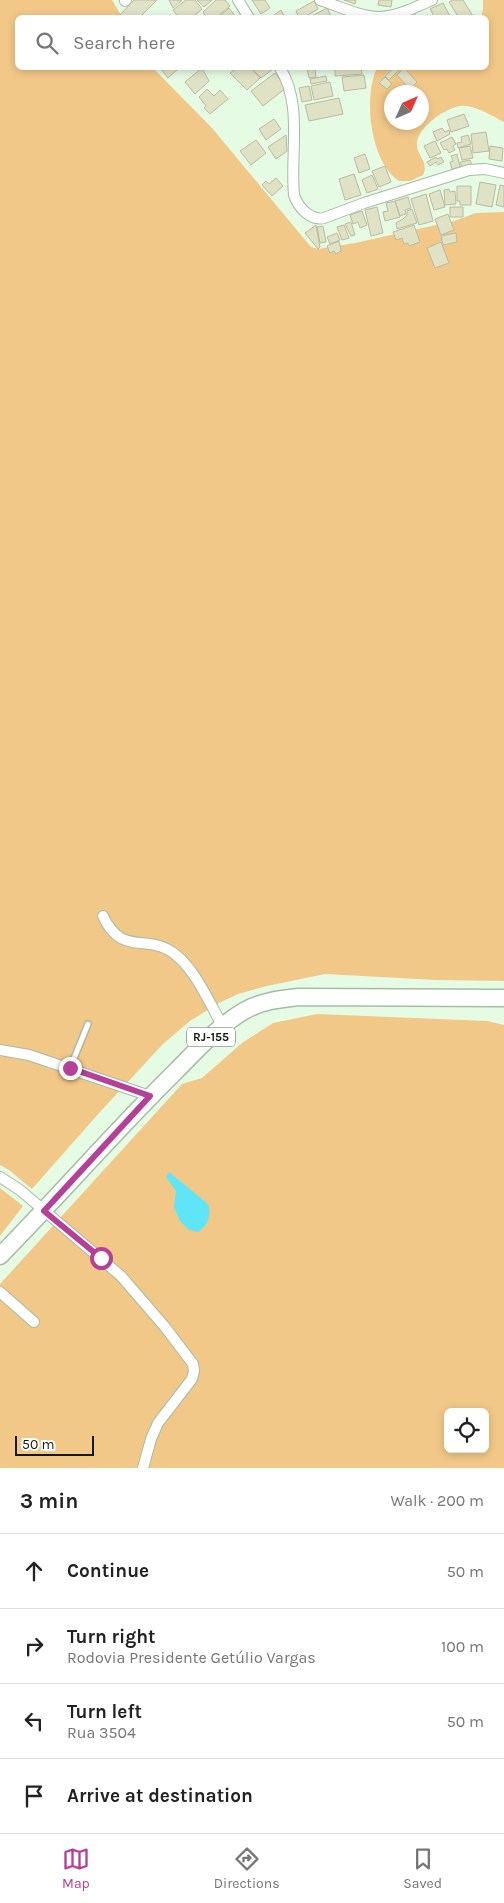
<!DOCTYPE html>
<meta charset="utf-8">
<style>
:root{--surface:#fff;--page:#f2f2f2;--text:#222;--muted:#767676;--line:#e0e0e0;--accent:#b54097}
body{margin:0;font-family:Karla,sans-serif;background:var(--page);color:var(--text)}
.controls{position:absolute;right:15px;bottom:15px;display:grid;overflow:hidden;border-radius:8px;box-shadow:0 2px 8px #0003}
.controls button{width:45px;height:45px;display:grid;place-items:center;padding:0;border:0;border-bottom:1px solid var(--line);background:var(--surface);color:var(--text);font:25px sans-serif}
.compass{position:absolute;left:384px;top:85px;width:45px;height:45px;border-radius:50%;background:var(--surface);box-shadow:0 2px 8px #0003;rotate:45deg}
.scale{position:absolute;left:15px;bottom:12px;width:79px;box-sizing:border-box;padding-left:5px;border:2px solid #131a12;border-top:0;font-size:14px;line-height:18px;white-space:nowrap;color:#131a12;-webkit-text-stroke:4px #fff;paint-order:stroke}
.stop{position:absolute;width:15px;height:15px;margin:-11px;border:4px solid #b54097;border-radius:50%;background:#fff}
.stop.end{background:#b54097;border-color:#fff;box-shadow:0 1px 5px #0008}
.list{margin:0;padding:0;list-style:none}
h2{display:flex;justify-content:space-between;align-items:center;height:65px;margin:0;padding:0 20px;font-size:21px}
h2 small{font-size:16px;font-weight:400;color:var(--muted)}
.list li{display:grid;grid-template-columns:32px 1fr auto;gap:15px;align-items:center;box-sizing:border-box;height:75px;padding:0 20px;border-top:1px solid var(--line)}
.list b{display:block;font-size:19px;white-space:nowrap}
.list p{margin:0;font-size:16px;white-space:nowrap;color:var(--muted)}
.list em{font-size:16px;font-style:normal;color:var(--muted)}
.icon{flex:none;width:28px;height:28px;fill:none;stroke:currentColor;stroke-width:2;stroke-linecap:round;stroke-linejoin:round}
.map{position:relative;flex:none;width:504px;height:1468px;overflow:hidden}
.search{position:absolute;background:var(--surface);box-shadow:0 2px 8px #0003;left:15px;right:15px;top:15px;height:55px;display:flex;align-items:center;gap:12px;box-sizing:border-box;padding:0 18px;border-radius:8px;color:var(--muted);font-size:19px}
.sheet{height:365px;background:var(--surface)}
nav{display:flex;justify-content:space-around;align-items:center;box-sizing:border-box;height:70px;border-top:1px solid var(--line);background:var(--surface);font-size:14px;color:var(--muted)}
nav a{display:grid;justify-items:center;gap:2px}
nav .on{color:var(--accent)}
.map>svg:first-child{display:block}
.green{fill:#f2c888;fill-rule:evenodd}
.water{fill:#60e5f8}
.building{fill:#e0e2c6;stroke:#babba0}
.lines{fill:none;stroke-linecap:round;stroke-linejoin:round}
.service-casing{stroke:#a7bba5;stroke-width:8}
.minor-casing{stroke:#a7bba5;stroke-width:12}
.primary-casing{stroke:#a7bba5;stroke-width:19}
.service{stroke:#fff;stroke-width:5}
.minor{stroke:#fff;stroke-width:10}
.primary{stroke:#fff;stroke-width:16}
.route{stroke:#b54097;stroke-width:6}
.labels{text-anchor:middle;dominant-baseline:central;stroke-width:4;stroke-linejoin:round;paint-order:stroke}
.shield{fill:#fff;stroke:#5a5f59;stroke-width:1}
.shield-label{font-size:12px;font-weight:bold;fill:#131a12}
</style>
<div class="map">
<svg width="504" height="1468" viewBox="0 0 504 1468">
<rect width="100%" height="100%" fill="#e6fbe4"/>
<path class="green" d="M 0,0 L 112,0 L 122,17 L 18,18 L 18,68 L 153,68 L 212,128 L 311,247 L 318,249 L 355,243 L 454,221 L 476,213 L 504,212 L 504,981 L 436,980 L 325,974 L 267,986 L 238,994 L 219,1003 L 190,1021 L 163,1044 L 100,1112 L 32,1189 L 9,1170 L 0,1165 Z
M 483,0 L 504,0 L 504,122 C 492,116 474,104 460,106 C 445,108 415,129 417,146 C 418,157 429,162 423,175 L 410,181 L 399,181 C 370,162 363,97 377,68 L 486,68 L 486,18 L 481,17 L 483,9 ZM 392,92 L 422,92 L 422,122 L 392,122 Z
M 317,1014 L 487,1021 L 504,1025 L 504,1468 L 0,1468 L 0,1284 L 182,1084 L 202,1078 L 242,1043 L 273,1023 ZM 448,1412 L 485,1412 L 485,1449 L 448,1449 Z
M 0,1188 L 23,1206 L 0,1236 Z"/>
<path class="water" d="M 169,1172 L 208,1204 C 212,1215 208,1226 198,1232 L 189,1230 L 180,1221 L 174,1207 L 176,1191 L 166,1177 Z"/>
<path class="building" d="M 134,0 L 157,0 L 139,18 L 117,18 Z
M 169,0 L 182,0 L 173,8 Z
M 186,0 L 195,0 L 202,9 L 192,18 L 179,18 L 173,10 Z
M 197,0 L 212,0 L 204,7 Z
M 216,0 L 225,0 L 230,6 L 216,18 L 207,18 L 203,12 Z
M 252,0 L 265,0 L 270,8 L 261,14 Z
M 344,0 L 356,0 L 355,4 Z
M 379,0 L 392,0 L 391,7 L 378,5 Z
M 453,0 L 463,0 L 473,16 L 459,18 L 449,2 Z
M 314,1 L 318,9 L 303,18 L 299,18 L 296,11 Z
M 443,3 L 451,18 L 435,18 L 430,9 Z
M 229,8 L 237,18 L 218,18 Z
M 327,8 L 332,18 L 308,18 Z
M 281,10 L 285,18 L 270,18 Z
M 406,15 L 416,15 L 416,18 L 406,18 Z
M 160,68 L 177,68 L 178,69 L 168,78 Z
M 202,68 L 209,81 L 195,94 L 185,82 Z
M 237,68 L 251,68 L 260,78 L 247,90 L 230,73 Z
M 251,68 L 273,68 L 273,69 L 261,78 Z
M 307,68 L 315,68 L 316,77 L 309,78 Z
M 335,68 L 361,68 L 362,74 L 335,76 Z
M 394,68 L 399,70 L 389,80 L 385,76 Z
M 404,68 L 417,82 L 410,89 L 397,75 Z
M 275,73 L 286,88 L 263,106 L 251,91 Z
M 364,75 L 366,88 L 344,91 L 342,77 Z
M 326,76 L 327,81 L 311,84 L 310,79 Z
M 385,77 L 392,84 L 387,89 L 379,83 Z
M 330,82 L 333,96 L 314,100 L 311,86 Z
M 309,86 L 312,100 L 302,102 L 299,88 Z
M 207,89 L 214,96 L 220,90 L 228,99 L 210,114 L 204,108 L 206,106 L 199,97 Z
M 339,98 L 343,114 L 309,121 L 305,105 Z
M 464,114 L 469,126 L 451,132 L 447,120 Z
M 274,119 L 281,129 L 266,140 L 259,129 Z
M 442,128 L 445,132 L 449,130 L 450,134 L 437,141 L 433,132 Z
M 486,132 L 489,151 L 473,153 L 471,134 Z
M 286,135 L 287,151 L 276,159 L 268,147 Z
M 468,135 L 471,144 L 458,148 L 457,143 L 462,142 L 461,137 Z
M 452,137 L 456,144 L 453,146 L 455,150 L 449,153 L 447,149 L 444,150 L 440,143 Z
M 256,140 L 266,153 L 251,165 L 240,151 Z
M 435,141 L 441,153 L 430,158 L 424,146 Z
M 470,146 L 473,158 L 462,160 L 459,148 Z
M 490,146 L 503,148 L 502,161 L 489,159 Z
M 365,154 L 370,169 L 359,173 L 354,158 Z
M 457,154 L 460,167 L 452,169 L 450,162 L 453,161 L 451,156 Z
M 436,157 L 437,159 L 441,157 L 444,162 L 438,165 L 436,162 L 430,166 L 427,162 Z
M 470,160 L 472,165 L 462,168 L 460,162 Z
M 385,166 L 391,182 L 379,187 L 372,171 Z
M 354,174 L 361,195 L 345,200 L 339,179 Z
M 372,175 L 378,189 L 367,193 L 362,180 Z
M 276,178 L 283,186 L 272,196 L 262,185 L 266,181 L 269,184 Z
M 480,182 L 496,185 L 492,207 L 476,204 Z
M 500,185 L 504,186 L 504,207 L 496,205 Z
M 457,186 L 471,186 L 471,205 L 460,205 L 460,201 L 457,201 Z
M 449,189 L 450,192 L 455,191 L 456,204 L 445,205 L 444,190 Z
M 440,190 L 445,207 L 434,210 L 429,194 Z
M 426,194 L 433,221 L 419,225 L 411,199 Z
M 408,197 L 411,208 L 405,210 L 406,214 L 400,216 L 395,201 Z
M 395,201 L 400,217 L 385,221 L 383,212 L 388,211 L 386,203 Z
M 377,207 L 383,233 L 371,236 L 365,210 Z
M 450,207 L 463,207 L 463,217 L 450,217 Z
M 412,209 L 417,223 L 397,229 L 396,223 L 403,219 L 407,215 L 407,211 Z
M 362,211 L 367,225 L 360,228 L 358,222 L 353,224 L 350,215 Z
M 448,214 L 454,230 L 441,235 L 435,219 Z
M 351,222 L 355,235 L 351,236 L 345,224 Z
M 316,225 L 320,247 L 318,249 L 305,233 Z
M 344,225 L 349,238 L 342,240 L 337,227 Z
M 414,225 L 420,242 L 409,246 L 408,243 L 404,244 L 402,238 L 396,240 L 393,232 Z
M 323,226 L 326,242 L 320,243 L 317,227 Z
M 337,233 L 340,240 L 330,244 L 327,237 Z
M 456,233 L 457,242 L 443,245 L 441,236 Z
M 339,241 L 341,251 L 336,254 L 334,251 L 330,253 L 327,246 Z
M 441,242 L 449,263 L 435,268 L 427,248 Z"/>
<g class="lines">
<defs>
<path id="service" d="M 70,1068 L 88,1024"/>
<path id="minor" d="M 238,0 L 249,18
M 320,0 C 339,6 360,17 380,17 C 398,16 416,7 432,0
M 125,1 L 126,0
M 280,68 C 303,104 290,153 294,195 C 298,207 310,221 324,218 L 364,203 L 469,170 L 485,169 L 504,173
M 103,916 C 122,958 149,932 176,955 C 196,971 210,1004 222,1025
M 0,1050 L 29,1055 L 150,1096
M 0,1177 L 20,1190 L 121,1276 L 165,1327 L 193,1364 L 194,1371 L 192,1379 L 158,1423 L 151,1439 L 143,1468
M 0,1292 L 34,1322"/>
<path id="primary" d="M 0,1256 C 60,1195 115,1131 176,1071 C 197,1050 218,1026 244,1011 C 261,1001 280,999 299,997 L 504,998"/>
</defs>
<use href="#service" class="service-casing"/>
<use href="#minor" class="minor-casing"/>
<use href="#primary" class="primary-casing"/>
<use href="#service" class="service"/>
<use href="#minor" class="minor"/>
<use href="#primary" class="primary"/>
</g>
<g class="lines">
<path class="route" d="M 70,1068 L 150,1096 L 44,1211 L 101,1258"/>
</g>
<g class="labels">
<rect class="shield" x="187" y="1027.5" width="48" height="19" rx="4"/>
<g class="shield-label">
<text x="211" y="1037">RJ-155</text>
</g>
</g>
</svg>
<div class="controls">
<button><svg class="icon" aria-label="locate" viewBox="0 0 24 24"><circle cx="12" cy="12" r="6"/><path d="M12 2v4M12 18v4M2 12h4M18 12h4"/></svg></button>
</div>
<svg class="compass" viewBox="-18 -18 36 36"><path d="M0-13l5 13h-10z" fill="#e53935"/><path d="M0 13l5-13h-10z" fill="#767676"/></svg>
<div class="scale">50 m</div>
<div class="stop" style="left:101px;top:1258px"></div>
<div class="stop end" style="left:70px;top:1068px"></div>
<div class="search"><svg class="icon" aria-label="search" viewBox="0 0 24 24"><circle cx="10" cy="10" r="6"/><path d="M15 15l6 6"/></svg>Search here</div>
</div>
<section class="sheet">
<h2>3 min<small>Walk · 200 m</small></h2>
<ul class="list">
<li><svg class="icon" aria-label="ahead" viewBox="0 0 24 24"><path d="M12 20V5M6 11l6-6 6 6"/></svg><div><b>Continue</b></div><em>50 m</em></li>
<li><svg class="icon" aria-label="right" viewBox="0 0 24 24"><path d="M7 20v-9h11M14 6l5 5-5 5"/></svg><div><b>Turn right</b><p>Rodovia Presidente Getúlio Vargas</p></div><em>100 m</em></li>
<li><svg class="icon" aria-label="left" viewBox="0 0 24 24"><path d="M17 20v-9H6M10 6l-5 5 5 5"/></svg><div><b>Turn left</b><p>Rua 3504</p></div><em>50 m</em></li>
<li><svg class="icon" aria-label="arrive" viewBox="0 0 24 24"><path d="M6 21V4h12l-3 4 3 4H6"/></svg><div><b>Arrive at destination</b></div></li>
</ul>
</section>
<nav>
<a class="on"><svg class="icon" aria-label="map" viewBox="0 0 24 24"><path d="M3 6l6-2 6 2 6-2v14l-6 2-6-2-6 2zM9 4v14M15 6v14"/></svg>Map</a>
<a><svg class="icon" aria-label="directions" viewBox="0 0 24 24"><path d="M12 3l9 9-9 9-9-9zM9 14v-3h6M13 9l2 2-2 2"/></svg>Directions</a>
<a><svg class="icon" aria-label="saved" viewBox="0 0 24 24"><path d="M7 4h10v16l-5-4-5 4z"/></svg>Saved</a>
</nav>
